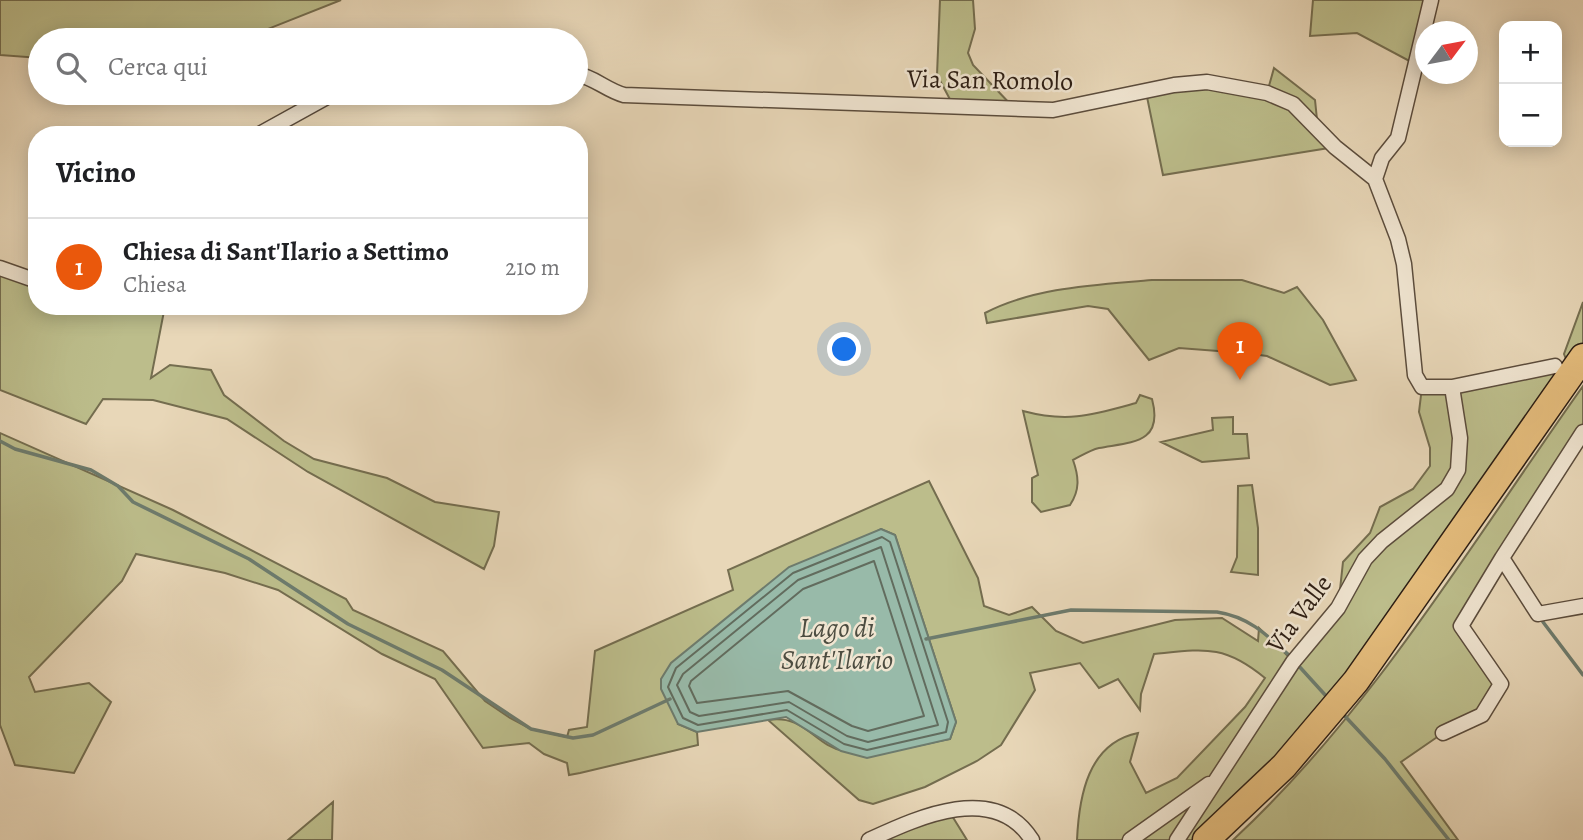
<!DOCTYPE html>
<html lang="it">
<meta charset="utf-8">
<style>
:root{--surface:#fff;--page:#f6f6f6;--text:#202124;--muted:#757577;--line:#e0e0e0;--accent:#ea580c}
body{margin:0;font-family:Alegreya,serif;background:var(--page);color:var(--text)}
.controls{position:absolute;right:21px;top:21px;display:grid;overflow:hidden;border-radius:14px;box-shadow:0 4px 18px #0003}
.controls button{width:63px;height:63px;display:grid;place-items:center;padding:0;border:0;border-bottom:2px solid var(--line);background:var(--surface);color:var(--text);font:35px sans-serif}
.compass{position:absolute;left:1415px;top:21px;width:63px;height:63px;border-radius:50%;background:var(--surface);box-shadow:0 4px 18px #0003;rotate:58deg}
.you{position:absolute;left:845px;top:350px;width:24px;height:24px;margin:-18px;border:5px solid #fff;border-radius:50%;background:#1a73e8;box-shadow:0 0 0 10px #1a73e833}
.badge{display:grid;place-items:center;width:46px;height:46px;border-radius:50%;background:var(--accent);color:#fff;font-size:23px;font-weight:700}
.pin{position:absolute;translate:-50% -58px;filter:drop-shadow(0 2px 4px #0008)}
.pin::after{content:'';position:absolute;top:37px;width:24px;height:21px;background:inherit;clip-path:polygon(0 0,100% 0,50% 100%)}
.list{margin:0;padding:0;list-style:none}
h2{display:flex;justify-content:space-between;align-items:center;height:91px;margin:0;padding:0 28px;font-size:30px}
h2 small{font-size:23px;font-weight:400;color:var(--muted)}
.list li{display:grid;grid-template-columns:46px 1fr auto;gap:21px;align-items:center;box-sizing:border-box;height:98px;padding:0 28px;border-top:2px solid var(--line)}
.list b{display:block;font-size:26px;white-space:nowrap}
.list p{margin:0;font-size:23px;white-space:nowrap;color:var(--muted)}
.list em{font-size:23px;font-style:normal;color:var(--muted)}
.icon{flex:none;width:38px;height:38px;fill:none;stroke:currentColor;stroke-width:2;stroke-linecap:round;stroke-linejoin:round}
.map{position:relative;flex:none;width:1583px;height:840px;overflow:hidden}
.search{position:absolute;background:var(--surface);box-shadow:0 4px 18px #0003;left:28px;top:28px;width:560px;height:77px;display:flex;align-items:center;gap:18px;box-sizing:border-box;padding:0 24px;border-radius:38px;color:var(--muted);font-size:26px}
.panel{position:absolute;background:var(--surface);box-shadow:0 4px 18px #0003;left:28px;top:126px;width:560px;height:189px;border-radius:28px}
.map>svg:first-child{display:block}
.green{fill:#bcbd8b;stroke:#746d4f;stroke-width:2}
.water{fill:#98baa9;stroke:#6d7b6d;stroke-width:2}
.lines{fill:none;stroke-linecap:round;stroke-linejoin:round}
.shore{stroke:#626c5e;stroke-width:2}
.stream{stroke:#6d7b6d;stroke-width:3.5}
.street-casing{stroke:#5b4c3c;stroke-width:17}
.highway-casing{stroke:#2c1d13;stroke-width:29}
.street{stroke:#f0e5d1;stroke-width:14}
.highway{stroke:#e4bc7c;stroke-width:26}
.labels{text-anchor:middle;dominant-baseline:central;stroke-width:5;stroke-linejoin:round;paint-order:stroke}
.street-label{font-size:26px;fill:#2c1d13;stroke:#f0e5d1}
.water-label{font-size:28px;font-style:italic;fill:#4c4c40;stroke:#f0e5d1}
</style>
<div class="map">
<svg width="1583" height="840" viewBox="0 0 1583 840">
<rect width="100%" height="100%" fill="#e8d7b8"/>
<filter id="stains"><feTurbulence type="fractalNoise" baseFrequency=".00286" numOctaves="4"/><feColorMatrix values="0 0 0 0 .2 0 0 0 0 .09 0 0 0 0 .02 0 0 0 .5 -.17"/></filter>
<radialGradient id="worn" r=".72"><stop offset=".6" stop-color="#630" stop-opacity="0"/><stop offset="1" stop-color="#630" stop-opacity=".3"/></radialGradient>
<path class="green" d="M 0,0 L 341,0 L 240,40 L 40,40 L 40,58 L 0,55 Z
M 940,0 L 973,0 L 975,29 L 968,53 L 973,65 L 1014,108 L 953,105 L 937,75 Z
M 1313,0 L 1431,0 L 1415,64 L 1357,33 L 1310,36 Z
M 1274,68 L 1315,100 L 1318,129 L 1335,147 L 1163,175 L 1146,92 L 1174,85 L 1267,93 Z
M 0,268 L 37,281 L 37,306 L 165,306 L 151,378 L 170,365 L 211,370 L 224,395 L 284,441 L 314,459 L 387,478 L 435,502 L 499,512 L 494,546 L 484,569 L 308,472 L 227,419 L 153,400 L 103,399 L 86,424 L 0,390 Z
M 1152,280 L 1242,280 L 1284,293 L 1297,287 L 1323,320 L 1356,380 L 1330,385 L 1267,356 L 1244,353 L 1179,348 L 1149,360 L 1108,309 L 1088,306 L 987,323 L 985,313 C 1035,287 1096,285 1152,280 Z
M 1583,302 L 1583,357 L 1395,627 L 1206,840 L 1077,840 C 1079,796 1088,743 1138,733 L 1130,762 L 1146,793 L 1177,778 L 1245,707 L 1265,678 C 1224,644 1204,649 1154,654 L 1141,694 L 1140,710 L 1118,679 L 1099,688 L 1080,663 L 1030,673 L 1035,690 L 1001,745 L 977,761 L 925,787 L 873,804 L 859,800 L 768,720 C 806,714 814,746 844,751 C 885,757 911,746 950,739 L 956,722 L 895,535 L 881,529 L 760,592 L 727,621 L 678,724 L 697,732 L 698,745 L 580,773 L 569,775 L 567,763 L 544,754 L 529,743 L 483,748 L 435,679 L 382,654 L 278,590 L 225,573 L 136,554 L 122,581 L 29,677 L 35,692 L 89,683 L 111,702 L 74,773 L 15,765 L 0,725 L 0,433 L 173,510 L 346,599 L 353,610 L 443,651 L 485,701 L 510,718 L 531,729 L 567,737 L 569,730 L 587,727 L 595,651 L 733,590 L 728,570 L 929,481 L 978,578 L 984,606 L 1009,615 L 1032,607 L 1056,631 L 1083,643 L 1175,620 L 1222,618 L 1258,641 L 1259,628 L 1293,661 L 1338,608 L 1343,562 L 1370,533 L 1380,507 L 1413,489 L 1430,466 L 1430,448 L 1419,412 L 1422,387 L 1568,364 L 1564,354 Z
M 1583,386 L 1583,432 L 1461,626 L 1501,684 L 1482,715 L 1443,733 L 1401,762 L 1458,840 L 1233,840 C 1374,709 1472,542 1583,386 Z
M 1140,395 L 1152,399 C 1164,444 1131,442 1099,448 C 1090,450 1081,456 1073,460 C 1079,477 1080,490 1070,505 L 1041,512 L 1032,502 L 1032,478 L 1038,475 L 1023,411 C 1068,423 1092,415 1136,403 Z
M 1233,417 L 1233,434 L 1247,434 L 1249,458 L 1202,462 L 1161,442 L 1213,430 L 1212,418 Z
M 1252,485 L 1258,528 L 1258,575 L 1231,572 L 1237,557 L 1238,486 Z
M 333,802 L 332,840 L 288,840 Z
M 949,811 L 967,840 L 869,840 Z"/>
<path class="water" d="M 881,529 L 895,535 L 956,722 L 950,739 L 867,758 L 841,751 L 786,717 L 697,732 L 678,724 L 661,689 L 661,679 L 671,663 L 789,567 Z"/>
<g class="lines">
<path class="shore" d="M 882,537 L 890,542 L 948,722 L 946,732 L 867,750 L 844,744 L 787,710 L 698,725 L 683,718 L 668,687 L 676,668 L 793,573 Z
M 881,547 L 938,725 L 868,742 L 847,736 L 789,702 L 699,716 L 690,712 L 677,685 L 683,674 L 798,580 Z
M 874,561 L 924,716 L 868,731 L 852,726 L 788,691 L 697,703 L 689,686 L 691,681 L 803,589 Z"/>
<path class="stream" d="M 0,441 L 15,449 L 91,470 L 118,486 L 133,502 L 249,559 L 348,624 L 442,670 L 531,729 L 573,738 L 593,735 L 670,699
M 1543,622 L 1583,675
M 926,639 L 1071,610 L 1217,612 C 1250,617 1268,636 1292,658
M 1297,664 L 1327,697
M 1342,713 L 1385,759 L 1449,840"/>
<defs>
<path id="street" d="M 1431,0 L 1398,138 L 1382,158 L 1375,179 L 1398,239 L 1404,264 L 1415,375 L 1422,387 L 1452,387 L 1555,366
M 576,74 C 594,77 606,90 624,95 L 1053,110 L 1174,85 L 1207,82 L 1267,93 L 1293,104 L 1335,147 L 1375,179
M 258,135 L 334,93
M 0,268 L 37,281
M 1583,432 L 1502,558 L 1538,614 L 1583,606
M 1443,733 L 1482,715 L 1501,684 L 1461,626 L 1502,558
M 869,840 C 917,818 995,781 1032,840
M 1130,840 L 1209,784
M 1177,840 L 1293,662 L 1338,608 L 1365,559 L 1382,541 L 1447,489 L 1458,470 L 1460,438 L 1452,387"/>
<path id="highway" d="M 1206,840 L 1284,766 L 1356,681 L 1583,357"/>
</defs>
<use href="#street" class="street-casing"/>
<use href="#highway" class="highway-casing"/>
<use href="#street" class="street"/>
<use href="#highway" class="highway"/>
</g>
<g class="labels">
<g class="street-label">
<text transform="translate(990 80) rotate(1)">Via San Romolo</text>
<text transform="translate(1299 614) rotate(-53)">Via Valle</text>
</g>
<g class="water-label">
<text x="837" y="628">Lago di<tspan x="837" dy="32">Sant'Ilario</tspan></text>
</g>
</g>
<rect width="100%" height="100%" filter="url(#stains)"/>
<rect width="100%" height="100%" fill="url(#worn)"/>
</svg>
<div class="controls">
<button>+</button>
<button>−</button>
</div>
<svg class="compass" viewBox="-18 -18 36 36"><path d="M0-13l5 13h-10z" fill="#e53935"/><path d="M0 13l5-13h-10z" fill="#757577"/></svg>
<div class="you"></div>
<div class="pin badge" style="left:1240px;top:380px">1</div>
<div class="search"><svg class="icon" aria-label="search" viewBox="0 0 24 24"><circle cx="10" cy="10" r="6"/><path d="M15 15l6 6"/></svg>Cerca qui</div>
<section class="panel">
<h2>Vicino<small></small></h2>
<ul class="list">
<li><span class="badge">1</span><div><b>Chiesa di Sant'Ilario a Settimo</b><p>Chiesa</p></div><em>210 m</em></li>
</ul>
</section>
</div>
